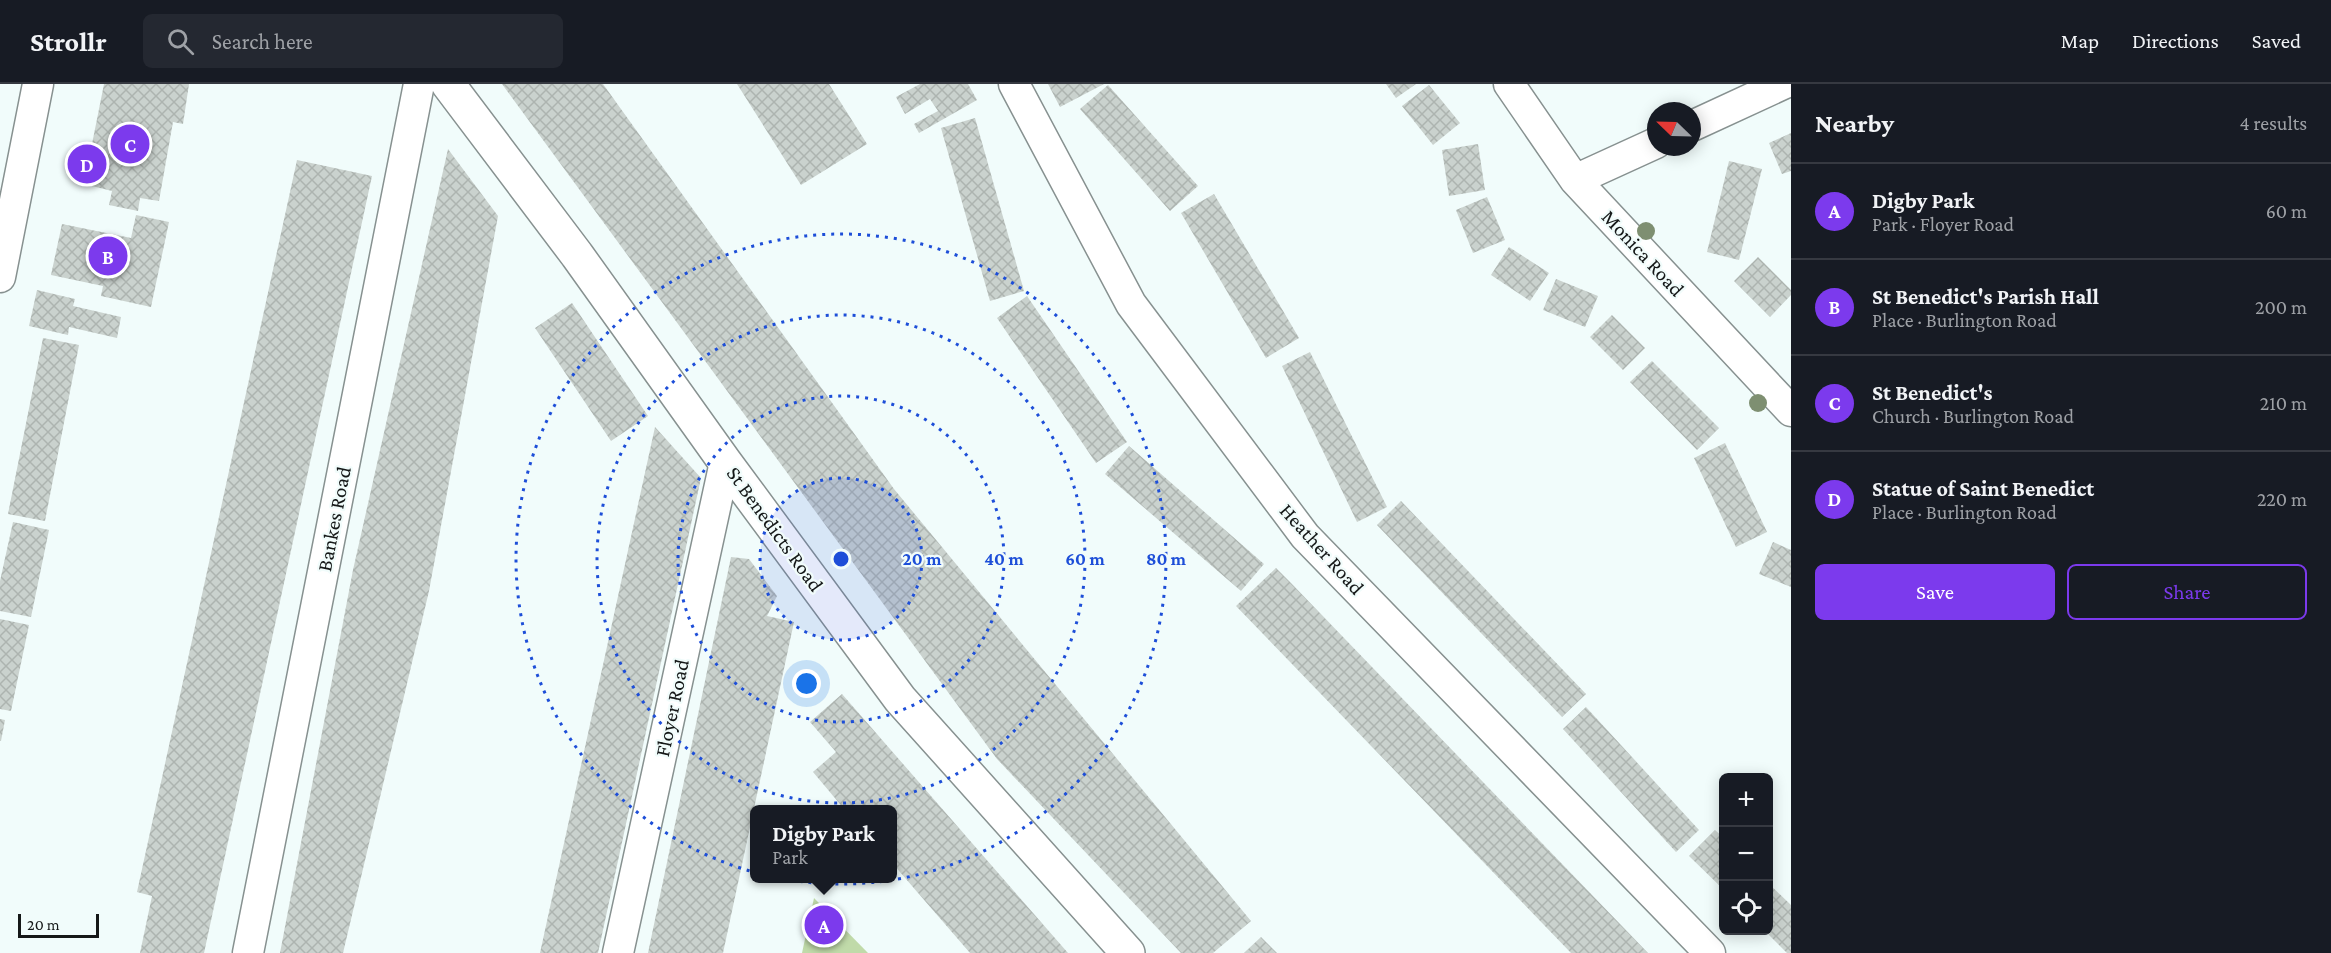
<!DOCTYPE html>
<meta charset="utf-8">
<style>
:root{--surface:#171b24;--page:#242831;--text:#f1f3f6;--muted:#9ea1a6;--line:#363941;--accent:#7c3aed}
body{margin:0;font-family:"Crimson Pro",serif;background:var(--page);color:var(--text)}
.controls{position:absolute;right:18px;bottom:18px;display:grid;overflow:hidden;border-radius:9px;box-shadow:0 3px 15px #0003}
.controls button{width:54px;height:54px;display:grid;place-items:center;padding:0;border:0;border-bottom:2px solid var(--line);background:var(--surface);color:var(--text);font:30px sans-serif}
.compass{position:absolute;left:1647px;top:18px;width:54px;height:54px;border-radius:50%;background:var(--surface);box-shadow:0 3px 15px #0003;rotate:293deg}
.scale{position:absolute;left:18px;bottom:15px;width:81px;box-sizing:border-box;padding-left:6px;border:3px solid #151818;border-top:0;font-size:16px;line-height:21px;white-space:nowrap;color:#151818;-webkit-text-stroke:4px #f1fcfb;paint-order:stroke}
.you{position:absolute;left:807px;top:600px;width:21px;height:21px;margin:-15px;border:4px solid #fff;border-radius:50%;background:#1a73e8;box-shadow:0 0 0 9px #1a73e833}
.badge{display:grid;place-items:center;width:39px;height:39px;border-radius:50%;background:var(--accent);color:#fff;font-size:20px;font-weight:700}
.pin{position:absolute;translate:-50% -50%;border:3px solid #fff;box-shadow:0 2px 6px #0006}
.popup{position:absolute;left:750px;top:721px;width:147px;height:78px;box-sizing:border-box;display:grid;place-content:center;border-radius:9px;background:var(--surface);filter:drop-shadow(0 2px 4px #0005);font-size:20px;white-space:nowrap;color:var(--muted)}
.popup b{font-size:22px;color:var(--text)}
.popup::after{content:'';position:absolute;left:50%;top:100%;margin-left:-12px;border:12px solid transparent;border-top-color:var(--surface)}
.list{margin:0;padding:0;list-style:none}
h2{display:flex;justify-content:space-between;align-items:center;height:78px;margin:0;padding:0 24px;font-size:26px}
h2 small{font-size:20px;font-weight:400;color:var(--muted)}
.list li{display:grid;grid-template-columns:39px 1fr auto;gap:18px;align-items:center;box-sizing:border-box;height:96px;padding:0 24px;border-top:2px solid var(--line)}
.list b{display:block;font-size:22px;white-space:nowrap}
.list p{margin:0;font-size:20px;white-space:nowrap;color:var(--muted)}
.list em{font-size:20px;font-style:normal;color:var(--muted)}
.actions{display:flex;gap:12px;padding:18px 24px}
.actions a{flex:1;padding:14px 0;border:2px solid var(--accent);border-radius:9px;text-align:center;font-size:21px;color:var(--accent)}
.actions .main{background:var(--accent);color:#fff}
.icon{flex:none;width:33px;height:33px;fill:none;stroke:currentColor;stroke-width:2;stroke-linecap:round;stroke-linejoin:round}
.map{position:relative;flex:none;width:1791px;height:869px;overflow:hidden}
header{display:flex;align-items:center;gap:36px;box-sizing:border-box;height:84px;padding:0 30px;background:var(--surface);border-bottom:2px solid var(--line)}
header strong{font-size:28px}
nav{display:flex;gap:33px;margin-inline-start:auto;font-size:21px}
.search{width:420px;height:54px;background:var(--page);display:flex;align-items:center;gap:15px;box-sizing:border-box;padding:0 21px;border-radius:9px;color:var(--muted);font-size:22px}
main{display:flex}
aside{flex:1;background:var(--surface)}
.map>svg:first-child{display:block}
.green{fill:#c0daa9}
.building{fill:url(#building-cross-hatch)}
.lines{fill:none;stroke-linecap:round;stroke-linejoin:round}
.street-casing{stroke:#879190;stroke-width:33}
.secondary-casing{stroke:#879190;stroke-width:36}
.street{stroke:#fff;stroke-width:30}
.secondary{stroke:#fff;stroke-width:33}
.tree{fill:#7e8f71}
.ring{fill:none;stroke:#1d4ed8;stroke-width:3;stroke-dasharray:3 6}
.labels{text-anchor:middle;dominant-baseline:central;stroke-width:4.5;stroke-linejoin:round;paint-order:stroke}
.street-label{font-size:21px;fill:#151818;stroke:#f1fcfb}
.centre{fill:#1d4ed8;stroke:#f1fcfb;stroke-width:3}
.ring-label{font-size:18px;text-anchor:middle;font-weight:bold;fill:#1d4ed8;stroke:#f1fcfb;stroke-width:4.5;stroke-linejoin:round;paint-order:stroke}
</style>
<header>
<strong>Strollr</strong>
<div class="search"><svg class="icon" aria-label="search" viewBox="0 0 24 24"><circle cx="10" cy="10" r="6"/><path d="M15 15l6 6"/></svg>Search here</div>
<nav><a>Map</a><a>Directions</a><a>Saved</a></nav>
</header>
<main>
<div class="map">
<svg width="1791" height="869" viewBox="0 0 1791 869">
<defs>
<pattern id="building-cross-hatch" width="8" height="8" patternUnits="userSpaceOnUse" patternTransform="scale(1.5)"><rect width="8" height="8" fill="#cad2ce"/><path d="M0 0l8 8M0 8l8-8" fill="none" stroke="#adb4b0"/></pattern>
</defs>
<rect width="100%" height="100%" fill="#f1fcfb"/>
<path class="green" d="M 814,814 L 868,869 L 802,869 Z"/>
<path class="building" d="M 104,0 L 189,0 L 183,40 L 173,38 L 159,117 L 140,114 L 138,127 L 109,121 L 112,107 L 84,100 Z
M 502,0 L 603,0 L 894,405 L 1251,837 L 1213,869 L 1181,869 L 997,675 Z
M 737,0 L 829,0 L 867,60 L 801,101 Z
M 920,0 L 968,0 L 977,16 L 919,49 L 914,40 L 938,27 L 930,15 L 905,30 L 896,13 Z
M 1048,0 L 1104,0 L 1060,23 Z
M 1386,0 L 1416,0 L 1396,14 Z
M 1108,1 L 1198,102 L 1170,127 L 1080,25 Z
M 1429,1 L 1460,39 L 1433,61 L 1402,22 Z
M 975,34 L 1024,207 L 990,217 L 941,44 Z
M 1791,49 L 1791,87 L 1782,90 L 1769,59 Z
M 1478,60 L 1485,106 L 1449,112 L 1442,66 Z
M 448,65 L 498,132 L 429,507 L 343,869 L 280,869 L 353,486 Z
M 297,76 L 372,92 L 204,869 L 140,869 L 152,812 L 137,808 Z
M 1729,77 L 1762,85 L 1739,176 L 1707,168 Z
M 1214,110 L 1299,254 L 1266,274 L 1181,129 Z
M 1487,113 L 1505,156 L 1473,169 L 1456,126 Z
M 136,131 L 169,138 L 151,223 L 101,212 L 103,202 L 51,191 L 62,140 L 131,154 Z
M 1509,163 L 1549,189 L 1530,217 L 1491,191 Z
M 1758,173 L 1791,206 L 1791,211 L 1770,233 L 1734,197 Z
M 1556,195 L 1598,212 L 1585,243 L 1543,226 Z
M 37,206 L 75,215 L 73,222 L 121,233 L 117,254 L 69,243 L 68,251 L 29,242 Z
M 1027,212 L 1127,358 L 1096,379 L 997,234 Z
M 572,219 L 648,332 L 611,357 L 535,244 Z
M 1612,231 L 1645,264 L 1623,286 L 1590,253 Z
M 43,254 L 79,261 L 45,437 L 8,430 Z
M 1310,268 L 1387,423 L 1357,438 L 1282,282 Z
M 1652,277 L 1719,344 L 1697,366 L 1630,298 Z
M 655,343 L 701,394 L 598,869 L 540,869 Z
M 1725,359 L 1767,448 L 1736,463 L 1694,374 Z
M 1129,362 L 1264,480 L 1241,507 L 1105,390 Z
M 1401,417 L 1586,610 L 1562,633 L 1377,441 Z
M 13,438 L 49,446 L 31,533 L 0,527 L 0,497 Z
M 1773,458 L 1791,466 L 1791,503 L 1759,490 Z
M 731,473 L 749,475 L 777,512 L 767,532 L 794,538 L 723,869 L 648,869 Z
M 1276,484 L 1289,497 L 1648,869 L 1571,869 L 1461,755 L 1236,522 Z
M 0,535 L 29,541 L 11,627 L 0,625 Z
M 842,610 L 1068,869 L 970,869 L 893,780 L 893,726 L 845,726 L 813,688 L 836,668 L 810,638 Z
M 1586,623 L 1699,746 L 1676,768 L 1563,645 Z
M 0,635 L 5,636 L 1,657 L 0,657 Z
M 1715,746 L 1724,754 L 1724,806 L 1689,772 Z
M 1768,799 L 1791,821 L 1791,869 L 1787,869 L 1764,846 L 1768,846 Z
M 1261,853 L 1277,869 L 1244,869 Z"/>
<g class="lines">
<defs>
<path id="street" d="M 1014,0 L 1131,220 L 1305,452 L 1710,869
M 1509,0 L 1575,96 L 1791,327
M 1692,42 L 1783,0
M 1575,96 L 1656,59
M 0,193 L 38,0
M 248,869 L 419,0
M 618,869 L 725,378"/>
<path id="secondary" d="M 448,0 L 577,171 L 725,378 L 900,615 L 1128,869"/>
</defs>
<use href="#street" class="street-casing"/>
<use href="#secondary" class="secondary-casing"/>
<use href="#street" class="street"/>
<use href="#secondary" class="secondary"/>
</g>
<g class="tree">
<circle cx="1646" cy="147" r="9"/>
<circle cx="1758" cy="319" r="9"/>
</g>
<circle cx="841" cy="475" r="81" fill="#1d4ed8" fill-opacity=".12"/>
<g class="ring">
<circle cx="841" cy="475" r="81"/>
<circle cx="841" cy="475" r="163"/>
<circle cx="841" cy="475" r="244"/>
<circle cx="841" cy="475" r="325"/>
</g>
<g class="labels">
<g class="street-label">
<text transform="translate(1643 169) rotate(47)">Monica Road</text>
<text transform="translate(334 435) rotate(-79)">Bankes Road</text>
<text transform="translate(775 445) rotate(54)">St Benedicts Road</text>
<text transform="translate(1322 465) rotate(48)">Heather Road</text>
<text transform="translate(672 624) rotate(-78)">Floyer Road</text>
</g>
</g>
<circle cx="841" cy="475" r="9" class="centre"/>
<g class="ring-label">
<text x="922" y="481">20 m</text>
<text x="1004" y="481">40 m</text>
<text x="1085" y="481">60 m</text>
<text x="1166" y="481">80 m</text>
</g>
</svg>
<div class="controls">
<button>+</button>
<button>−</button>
<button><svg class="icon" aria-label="locate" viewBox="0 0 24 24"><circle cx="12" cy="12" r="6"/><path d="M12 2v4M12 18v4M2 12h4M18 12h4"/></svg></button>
</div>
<svg class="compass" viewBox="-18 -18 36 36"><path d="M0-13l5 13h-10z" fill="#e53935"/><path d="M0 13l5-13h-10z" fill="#9ea1a6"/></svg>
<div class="scale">20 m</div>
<div class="you"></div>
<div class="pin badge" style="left:824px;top:841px">A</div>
<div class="popup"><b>Digby Park</b>Park</div>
<div class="pin badge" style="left:108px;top:172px">B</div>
<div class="pin badge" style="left:130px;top:60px">C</div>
<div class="pin badge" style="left:87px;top:80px">D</div>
</div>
<aside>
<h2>Nearby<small>4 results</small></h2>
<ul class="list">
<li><span class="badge">A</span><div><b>Digby Park</b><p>Park · Floyer Road</p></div><em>60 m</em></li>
<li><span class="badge">B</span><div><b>St Benedict's Parish Hall</b><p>Place · Burlington Road</p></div><em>200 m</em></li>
<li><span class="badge">C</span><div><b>St Benedict's</b><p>Church · Burlington Road</p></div><em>210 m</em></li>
<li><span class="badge">D</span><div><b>Statue of Saint Benedict</b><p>Place · Burlington Road</p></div><em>220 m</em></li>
</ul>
<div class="actions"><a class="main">Save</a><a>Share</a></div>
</aside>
</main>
